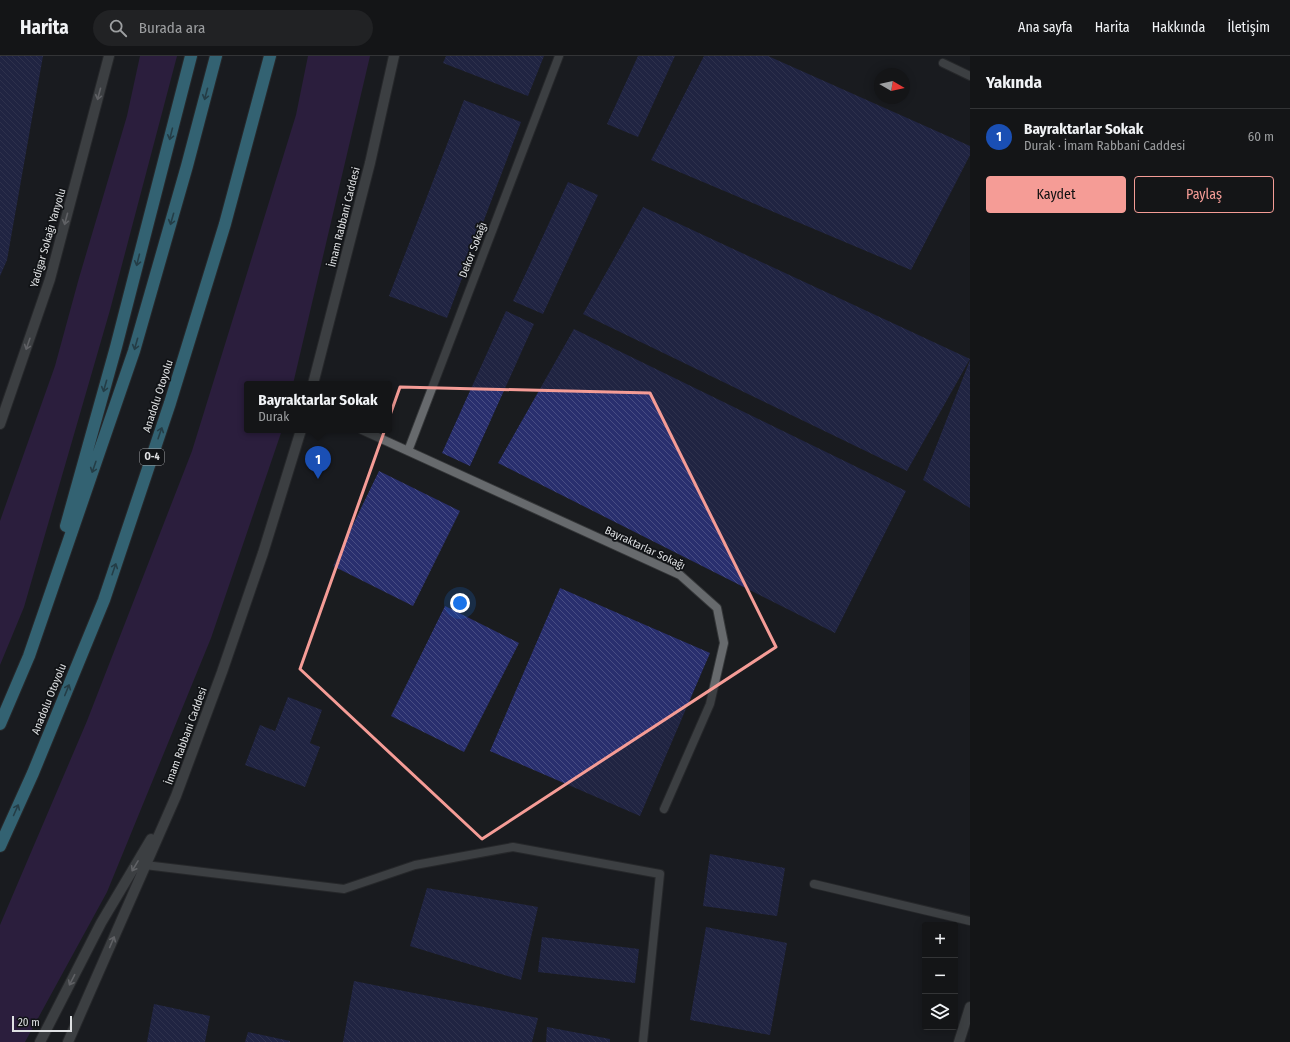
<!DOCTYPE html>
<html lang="tr">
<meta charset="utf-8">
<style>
:root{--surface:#141517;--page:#212224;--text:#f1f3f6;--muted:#9d9fa1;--line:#333436;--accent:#f59c96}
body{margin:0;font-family:"Fira Sans Condensed",sans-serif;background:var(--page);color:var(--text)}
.controls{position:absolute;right:12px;bottom:12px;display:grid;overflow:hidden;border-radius:4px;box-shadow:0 2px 10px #0003}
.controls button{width:36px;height:36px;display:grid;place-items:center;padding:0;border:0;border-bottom:1px solid var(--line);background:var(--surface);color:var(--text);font:20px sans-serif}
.compass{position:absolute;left:874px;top:12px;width:36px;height:36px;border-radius:50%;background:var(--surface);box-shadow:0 2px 10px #0003;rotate:99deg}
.scale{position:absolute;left:12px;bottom:10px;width:60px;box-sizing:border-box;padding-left:4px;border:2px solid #dfe1e3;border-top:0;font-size:11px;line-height:14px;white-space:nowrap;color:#dfe1e3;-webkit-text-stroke:3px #111316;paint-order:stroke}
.you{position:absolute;left:460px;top:547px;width:14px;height:14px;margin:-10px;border:3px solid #fff;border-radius:50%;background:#1a73e8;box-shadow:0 0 0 6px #1a73e833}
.badge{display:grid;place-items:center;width:26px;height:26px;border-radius:50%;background:var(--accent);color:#fff;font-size:13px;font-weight:700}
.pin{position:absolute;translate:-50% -33px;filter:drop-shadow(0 1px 2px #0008)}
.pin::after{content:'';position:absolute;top:21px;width:14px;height:12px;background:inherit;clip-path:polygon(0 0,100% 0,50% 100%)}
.popup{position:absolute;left:244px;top:325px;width:148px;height:52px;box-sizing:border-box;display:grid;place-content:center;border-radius:4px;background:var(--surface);filter:drop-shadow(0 1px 3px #0005);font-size:13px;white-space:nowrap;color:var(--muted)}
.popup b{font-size:15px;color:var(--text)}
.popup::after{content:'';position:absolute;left:50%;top:100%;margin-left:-8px;border:8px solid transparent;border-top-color:var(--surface)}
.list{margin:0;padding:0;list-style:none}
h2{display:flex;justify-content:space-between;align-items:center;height:52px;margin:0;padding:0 16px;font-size:17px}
h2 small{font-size:13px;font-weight:400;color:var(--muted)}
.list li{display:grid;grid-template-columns:26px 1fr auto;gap:12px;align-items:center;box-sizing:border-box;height:56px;padding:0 16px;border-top:1px solid var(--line)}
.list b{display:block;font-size:15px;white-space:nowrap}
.list p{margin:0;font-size:13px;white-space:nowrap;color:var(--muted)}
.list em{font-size:13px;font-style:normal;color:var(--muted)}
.actions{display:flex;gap:8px;padding:12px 16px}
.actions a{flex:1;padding:9px 0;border:1px solid var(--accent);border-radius:4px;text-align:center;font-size:14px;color:var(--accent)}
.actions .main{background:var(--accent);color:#111}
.icon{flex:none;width:22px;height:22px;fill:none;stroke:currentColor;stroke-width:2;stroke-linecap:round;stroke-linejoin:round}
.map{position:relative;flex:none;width:970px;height:986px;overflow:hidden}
header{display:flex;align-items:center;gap:24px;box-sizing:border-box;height:56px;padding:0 20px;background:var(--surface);border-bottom:1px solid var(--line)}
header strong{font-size:19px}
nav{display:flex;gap:22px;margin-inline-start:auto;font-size:14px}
.search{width:280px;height:36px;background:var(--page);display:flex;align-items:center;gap:10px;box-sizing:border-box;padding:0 14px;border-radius:22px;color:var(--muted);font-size:15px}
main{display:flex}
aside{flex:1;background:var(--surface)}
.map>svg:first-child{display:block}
.green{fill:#402362}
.building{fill:url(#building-back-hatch)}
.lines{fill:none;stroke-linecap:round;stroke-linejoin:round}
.lane-casing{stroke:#353739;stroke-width:10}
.secondary-casing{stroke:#353739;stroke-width:12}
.highway-casing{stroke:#353739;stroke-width:14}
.lane{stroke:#676a6d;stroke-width:8}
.secondary{stroke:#676a6d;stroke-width:10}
.highway{stroke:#52b9d8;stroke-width:12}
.oneway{stroke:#b5b7ba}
.oneway2{stroke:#326677}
.marked{fill:none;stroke:#f59c96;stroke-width:3;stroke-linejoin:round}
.labels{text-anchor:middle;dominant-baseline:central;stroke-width:3.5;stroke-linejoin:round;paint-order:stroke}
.shield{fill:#111316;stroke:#a1a3a6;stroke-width:1}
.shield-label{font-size:10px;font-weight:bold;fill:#dfe1e3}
.street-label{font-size:11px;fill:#dfe1e3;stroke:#111316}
</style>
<header>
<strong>Harita</strong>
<div class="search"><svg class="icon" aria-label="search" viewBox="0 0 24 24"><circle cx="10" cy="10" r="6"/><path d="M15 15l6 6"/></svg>Burada ara</div>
<nav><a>Ana sayfa</a><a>Harita</a><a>Hakkında</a><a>İletişim</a></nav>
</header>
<main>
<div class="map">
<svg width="970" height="986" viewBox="0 0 970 986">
<defs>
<pattern id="building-back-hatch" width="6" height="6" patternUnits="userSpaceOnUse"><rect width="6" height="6" fill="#292f6e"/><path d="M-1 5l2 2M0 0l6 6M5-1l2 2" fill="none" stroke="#484d83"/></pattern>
</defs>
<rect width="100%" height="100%" fill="#1a1c1f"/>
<path class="green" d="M 140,0 L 177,0 L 110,254 L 24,551 L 0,609 L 0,465 L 55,310 L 79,222 L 127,60 Z
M 308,0 L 370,0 L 293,328 L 247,328 L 247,374 L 282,374 L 211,582 L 107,836 L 25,986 L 0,986 L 0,869 L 87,665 L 192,395 L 296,59 Z"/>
<path class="building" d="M 0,0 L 43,0 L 7,204 L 0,220 Z
M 446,0 L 544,0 L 528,40 L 443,7 Z
M 638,0 L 675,0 L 638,81 L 607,68 Z
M 704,0 L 768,0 L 970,90 L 970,99 L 911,214 L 651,104 Z
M 464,44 L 521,66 L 447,262 L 389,240 Z
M 568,126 L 598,139 L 543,258 L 513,245 Z
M 643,151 L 970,303 L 907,415 L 583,258 Z
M 506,255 L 534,268 L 470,410 L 442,397 Z
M 574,273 L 906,435 L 835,577 L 498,407 Z
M 970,304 L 970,452 L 923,424 Z
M 379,415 L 460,455 L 413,550 L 333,510 Z
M 560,532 L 710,597 L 640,760 L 490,695 Z
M 445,550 L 519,587 L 464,696 L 391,660 Z
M 288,641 L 322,654 L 310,687 L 320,691 L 305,731 L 245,709 L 260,669 L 275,675 Z
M 710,798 L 785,812 L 777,860 L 703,850 Z
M 427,832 L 538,851 L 521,924 L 410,890 Z
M 706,871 L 787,887 L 770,979 L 690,964 Z
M 542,881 L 639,893 L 635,927 L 538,916 Z
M 354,925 L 538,962 L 532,986 L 343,986 Z
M 154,948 L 210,960 L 205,986 L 147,986 Z
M 547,971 L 610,983 L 610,986 L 546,986 Z
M 248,976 L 290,985 L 290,986 L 245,986 Z"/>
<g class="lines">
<defs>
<path id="lane" d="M 943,7 L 970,20
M 362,374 L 680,519 L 717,552 L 724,587 L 710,648 L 664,753
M 408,395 L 559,0
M 145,809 L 344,833 L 415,809 L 513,791 L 660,818 L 643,986
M 814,828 L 970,865"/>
<path id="secondary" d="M 313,328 L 370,107 L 394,0
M 0,368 L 50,223 L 109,0
M 40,986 L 101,867 L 151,783
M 68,986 L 176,740 L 222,616 L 263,497 L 301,374
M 959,986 L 970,951"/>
<path id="highway" d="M 66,470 L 116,291 L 191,0
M 0,668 L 29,600 L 134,295 L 187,110 L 216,0
M 0,790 L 33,717 L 104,544 L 170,347 L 225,168 L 270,0"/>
</defs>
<use href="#lane" class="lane-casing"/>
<use href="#secondary" class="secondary-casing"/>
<use href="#highway" class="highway-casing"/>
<use href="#lane" class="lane"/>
<use href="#secondary" class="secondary"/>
<use href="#highway" class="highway"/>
</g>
<defs><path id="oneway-shaft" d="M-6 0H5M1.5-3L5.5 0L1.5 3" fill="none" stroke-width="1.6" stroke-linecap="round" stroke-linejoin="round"/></defs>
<g class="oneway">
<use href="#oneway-shaft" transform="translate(99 38) rotate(105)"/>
<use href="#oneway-shaft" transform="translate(66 163) rotate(105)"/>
<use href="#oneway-shaft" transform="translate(28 288) rotate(109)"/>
<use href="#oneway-shaft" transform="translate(135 810) rotate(121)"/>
<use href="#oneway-shaft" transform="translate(112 886) rotate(-67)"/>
<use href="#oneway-shaft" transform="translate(72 924) rotate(117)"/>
</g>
<g class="oneway2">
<use href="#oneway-shaft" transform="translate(206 38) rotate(105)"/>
<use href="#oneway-shaft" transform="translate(171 78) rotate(104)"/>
<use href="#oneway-shaft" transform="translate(172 163) rotate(106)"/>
<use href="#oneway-shaft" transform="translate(138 204) rotate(104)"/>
<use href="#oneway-shaft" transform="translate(136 288) rotate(106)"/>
<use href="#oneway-shaft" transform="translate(105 330) rotate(106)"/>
<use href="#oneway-shaft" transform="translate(160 377) rotate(-71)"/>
<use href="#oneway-shaft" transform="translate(94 411) rotate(109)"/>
<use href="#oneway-shaft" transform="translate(114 513) rotate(-71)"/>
<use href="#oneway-shaft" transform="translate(67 634) rotate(-68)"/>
<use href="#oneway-shaft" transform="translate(16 754) rotate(-66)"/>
</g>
<path d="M0 0H970V986H0ZM 400,331 L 650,337 L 776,591 L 482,783 L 300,613 Z" fill="#1a1c1f" fill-opacity=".55" fill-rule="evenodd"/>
<path class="marked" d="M 400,331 L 650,337 L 776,591 L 482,783 L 300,613 Z"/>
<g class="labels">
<rect class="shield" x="140" y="393" width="24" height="16" rx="3"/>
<g class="shield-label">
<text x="152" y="401">O-4</text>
</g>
<g class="street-label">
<text transform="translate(344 161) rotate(-76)">İmam Rabbani Caddesi</text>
<text transform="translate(48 182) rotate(-74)">Yadigar Sokağı Yanyolu</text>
<text transform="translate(473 194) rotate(-69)">Dekor Sokağı</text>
<text transform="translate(158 340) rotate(-72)">Anadolu Otoyolu</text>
<text transform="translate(645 492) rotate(25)">Bayraktarlar Sokağı</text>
<text transform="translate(49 643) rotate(-68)">Anadolu Otoyolu</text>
<text transform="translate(186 680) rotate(-70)">İmam Rabbani Caddesi</text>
</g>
</g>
</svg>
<div class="controls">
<button>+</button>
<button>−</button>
<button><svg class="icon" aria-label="layers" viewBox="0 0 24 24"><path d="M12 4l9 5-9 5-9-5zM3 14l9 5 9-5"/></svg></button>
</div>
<svg class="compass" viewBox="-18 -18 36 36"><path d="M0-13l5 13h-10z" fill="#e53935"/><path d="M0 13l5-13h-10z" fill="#9d9fa1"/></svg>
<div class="scale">20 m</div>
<div class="you"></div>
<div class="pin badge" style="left:318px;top:423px;background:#1a4fb4">1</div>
<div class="popup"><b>Bayraktarlar Sokak</b>Durak</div>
</div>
<aside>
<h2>Yakında<small></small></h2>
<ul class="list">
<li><span class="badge" style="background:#1a4fb4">1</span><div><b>Bayraktarlar Sokak</b><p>Durak · İmam Rabbani Caddesi</p></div><em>60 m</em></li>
</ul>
<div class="actions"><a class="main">Kaydet</a><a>Paylaş</a></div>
</aside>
</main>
